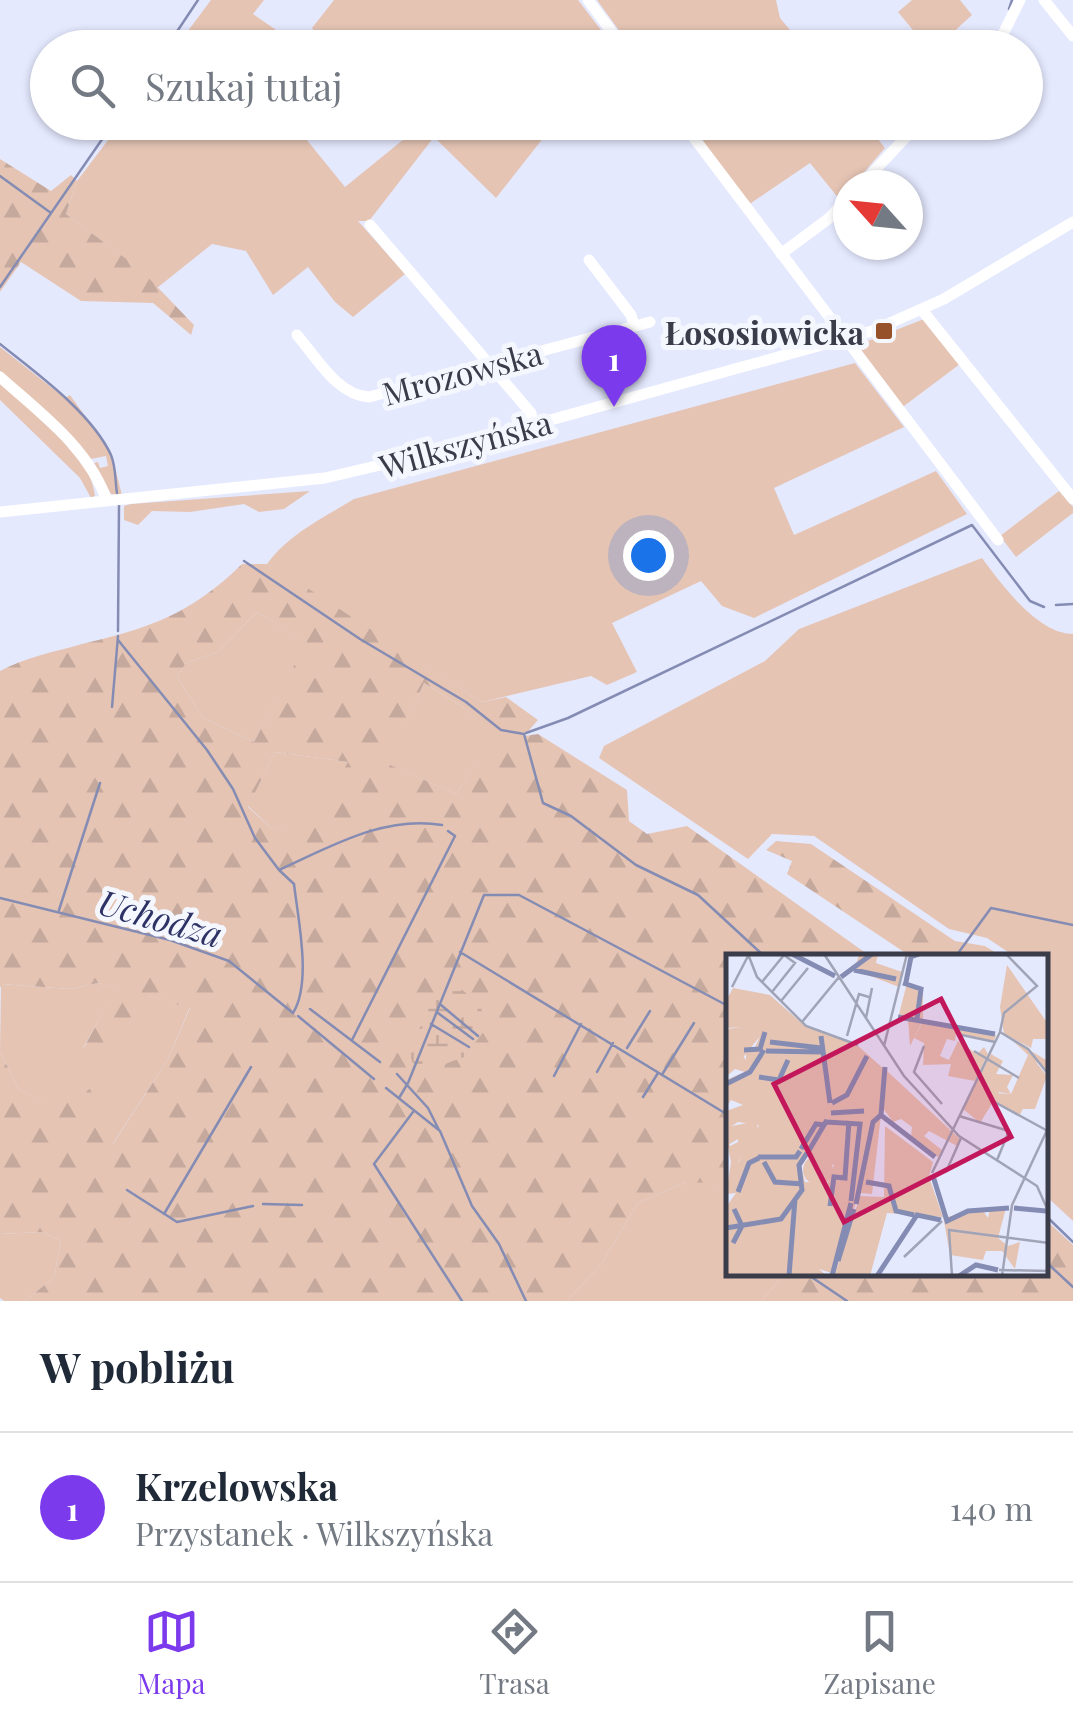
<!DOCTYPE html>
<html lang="pl">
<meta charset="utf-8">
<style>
:root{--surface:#fff;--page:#f2f2f3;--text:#1f2937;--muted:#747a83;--line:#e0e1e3;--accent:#7c3aed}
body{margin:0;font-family:"Playfair Display",serif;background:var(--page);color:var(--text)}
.compass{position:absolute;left:833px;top:170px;width:90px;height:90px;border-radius:50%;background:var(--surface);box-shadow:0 2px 8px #0004;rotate:297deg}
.you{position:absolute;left:648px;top:555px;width:35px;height:35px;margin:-25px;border:8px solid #fff;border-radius:50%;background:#1a73e8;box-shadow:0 0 0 15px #1a73e833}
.badge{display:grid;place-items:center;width:65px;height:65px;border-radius:50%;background:var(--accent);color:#fff;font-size:32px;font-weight:700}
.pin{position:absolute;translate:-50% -82px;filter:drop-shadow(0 2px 5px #0008)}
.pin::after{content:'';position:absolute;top:52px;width:35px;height:30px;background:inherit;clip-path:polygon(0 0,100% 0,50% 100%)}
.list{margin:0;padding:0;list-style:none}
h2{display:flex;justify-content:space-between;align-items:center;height:130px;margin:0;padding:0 40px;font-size:42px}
h2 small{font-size:32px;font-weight:400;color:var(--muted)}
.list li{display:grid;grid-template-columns:65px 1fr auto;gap:30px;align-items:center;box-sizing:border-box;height:150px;padding:0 40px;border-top:2px solid var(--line)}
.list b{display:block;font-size:38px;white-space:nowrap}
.list p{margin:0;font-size:32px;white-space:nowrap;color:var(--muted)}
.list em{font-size:32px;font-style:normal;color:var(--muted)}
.icon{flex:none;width:55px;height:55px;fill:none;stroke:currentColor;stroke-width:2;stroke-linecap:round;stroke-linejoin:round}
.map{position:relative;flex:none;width:1073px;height:1301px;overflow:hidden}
.search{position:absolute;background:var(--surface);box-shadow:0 2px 8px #0004;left:30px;right:30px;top:30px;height:110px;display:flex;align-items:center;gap:25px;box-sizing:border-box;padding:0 35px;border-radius:55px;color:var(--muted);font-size:38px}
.sheet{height:280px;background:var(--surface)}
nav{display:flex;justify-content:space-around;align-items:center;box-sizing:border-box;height:140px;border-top:2px solid var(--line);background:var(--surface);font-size:28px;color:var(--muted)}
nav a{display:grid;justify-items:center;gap:5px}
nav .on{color:var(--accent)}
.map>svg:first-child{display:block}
.green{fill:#e5c4b4}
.forest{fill:url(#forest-firs);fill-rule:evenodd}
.wetland{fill:url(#wetland-marsh)}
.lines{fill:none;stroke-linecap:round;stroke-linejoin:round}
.stream{stroke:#858cb3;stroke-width:2.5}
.minor{stroke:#fff;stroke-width:11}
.poi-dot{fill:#97512a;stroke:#f5f7fe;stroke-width:4}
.labels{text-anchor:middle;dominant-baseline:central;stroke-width:10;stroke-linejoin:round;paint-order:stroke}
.poi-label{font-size:32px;font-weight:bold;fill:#3a3c4a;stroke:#f5f7fe;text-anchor:end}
.street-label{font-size:32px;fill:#3a3c4a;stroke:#f5f7fe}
.water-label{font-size:35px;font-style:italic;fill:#2e3366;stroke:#f5f7fe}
.inset-river{fill:none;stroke:#858cb3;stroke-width:5}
.inset-road{fill:none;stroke:#a1a4b6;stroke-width:2.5}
.view{fill:#c2185b;fill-opacity:0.15;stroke:#c2185b;stroke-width:5}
.inset-edge{fill:none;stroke:#3a3c4a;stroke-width:5}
</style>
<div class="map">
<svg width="1073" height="1301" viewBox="0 0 1073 1301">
<defs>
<pattern id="forest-firs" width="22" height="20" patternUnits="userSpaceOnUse" patternTransform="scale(2.5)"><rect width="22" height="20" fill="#e5c4b4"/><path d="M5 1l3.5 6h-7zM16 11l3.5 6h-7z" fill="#c5a99c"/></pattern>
<pattern id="wetland-marsh" width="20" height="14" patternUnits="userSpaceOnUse" patternTransform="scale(2.5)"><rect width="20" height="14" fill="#e5c4b4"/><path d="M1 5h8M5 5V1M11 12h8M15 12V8" fill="none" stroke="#c5a99c"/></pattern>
</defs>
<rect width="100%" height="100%" fill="#e5e9fe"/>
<path class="green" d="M 211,0 L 264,0 L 253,14 L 298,45 L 176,47 Z
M 334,0 L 578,0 L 614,47 L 329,47 L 312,28 Z
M 597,0 L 776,0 L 780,18 L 804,47 L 631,47 Z
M 912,0 L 960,0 L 972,15 L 937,47 L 927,47 L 898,12 Z
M 121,123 L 293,123 L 345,187 L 404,139 L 391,123 L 555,123 L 496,198 L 434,137 L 369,221 L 358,221 L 405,274 L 353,317 L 335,302 L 308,267 L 273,295 L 246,251 L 212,244 L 157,288 L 140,270 L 66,214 L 77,181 Z
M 687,123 L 865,123 L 885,148 L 853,185 L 848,185 L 848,190 L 840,200 L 810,163 L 748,205 Z
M 924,319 L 960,364 L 900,409 L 855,346 Z
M 0,347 L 65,398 L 70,395 L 111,452 L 122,495 L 111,494 L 94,463 L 98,462 L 100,468 L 108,466 L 106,456 L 91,459 L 60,425 L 0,371 Z
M 855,363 L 904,427 L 774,488 L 794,535 L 936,471 L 967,514 L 754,618 L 722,606 L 701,581 L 612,623 L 637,672 L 607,685 L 591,676 L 482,702 L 267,564 C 289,534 323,518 354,499 Z
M 0,383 C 33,412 90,449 95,496 L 91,498 L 80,478 L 0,400 Z
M 310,491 L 284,509 L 259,512 L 244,504 L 190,512 L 152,511 L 138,525 L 124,520 L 124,506 L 131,504 Z
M 1059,491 L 1073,507 L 1073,513 L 1016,557 L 1000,536 Z
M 982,558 C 1002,585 1037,633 1073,634 L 1073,1221 L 1046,1196 L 1046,956 L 1014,956 L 987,938 L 949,929 L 814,836 L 772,834 L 748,859 L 599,758 L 604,746 L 765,661 L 799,629 Z
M 257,612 L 307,643 L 254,742 L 203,718 L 177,677 L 186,663 L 218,652 Z
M 424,683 L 463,707 L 496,736 L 456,794 L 387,764 Z
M 275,752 L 349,762 L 307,837 L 270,827 L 248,806 Z
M 98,983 L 117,988 L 83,1048 L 149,996 L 190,1007 L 168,1059 L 112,1145 L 19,1089 L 0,1052 L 1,984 L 70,989 Z
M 686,1182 L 710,1182 L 728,1198 L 728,1274 L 777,1274 L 780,1279 L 761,1301 L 567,1301 L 602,1263 L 638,1203 Z
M 42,1232 L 61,1241 L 54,1277 L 25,1301 L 4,1301 L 0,1298 L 0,1234 Z"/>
<path class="forest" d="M 0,159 L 51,191 L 71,175 L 77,181 L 66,214 L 141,270 L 194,325 L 191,335 L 153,303 L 81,301 L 21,262 L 0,292 Z
M 242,564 L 267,564 L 295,580 L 482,702 L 506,697 L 538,720 L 524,736 L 538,734 L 627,790 L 629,821 L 647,834 L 687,826 L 870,956 L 728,956 L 728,1198 L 710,1183 L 686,1182 L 638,1203 L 602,1263 L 567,1301 L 25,1301 L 54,1277 L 61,1241 L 42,1232 L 0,1234 L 0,1052 L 19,1089 L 50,1107 L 90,1089 L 113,1144 L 168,1059 L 190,1008 L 149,996 L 107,1066 L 83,1049 L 116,988 L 98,983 L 70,989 L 2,984 L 0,988 L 0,671 C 26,657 54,652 82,644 C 150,628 191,614 242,564 ZM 257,612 L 306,643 L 254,742 L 203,718 L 177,677 L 186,663 L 218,652 ZM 424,683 L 463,707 L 495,736 L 456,794 L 388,764 ZM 275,752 L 348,762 L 307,836 L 270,827 L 248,807 Z
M 776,841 L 811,844 L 955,941 L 985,946 L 1001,956 L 910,956 L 787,874 L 792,861 L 766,850 Z
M 1046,1220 L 1073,1245 L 1073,1301 L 761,1301 L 780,1279 L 777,1274 L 1046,1274 Z"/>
<path class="wetland" d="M 454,983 L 481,1006 L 485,1030 L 464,1057 L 426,1071 L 413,1063 L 408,1053 L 439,987 Z"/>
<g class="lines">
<path class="stream" d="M 1009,9 L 1012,0
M 166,48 L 198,0
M 985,48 L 994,38
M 0,176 L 51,213
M 0,287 L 114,122
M 0,344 C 36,373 91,412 111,455 C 116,467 115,481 117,493
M 244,561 L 360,639 L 466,702 L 501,730 L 524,734 L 543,803 L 571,816 L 636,865 L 698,895 L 764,956
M 1056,605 L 1073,604
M 118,631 L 119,505
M 112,707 L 118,636
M 526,733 L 568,718 L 972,525 L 1030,601 L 1044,607
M 279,870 C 330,847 384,815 442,825
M 0,898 L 170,940 L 229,961 L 293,1013 C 312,983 298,919 294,884 L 279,870 L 255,838 L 233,789 L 207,750 L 118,640
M 59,910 L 100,783
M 460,952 L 728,1115
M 956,956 L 991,908 L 1073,925
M 441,1005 L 478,1036
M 310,1009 L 380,1062
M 438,1013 L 473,1039
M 298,1016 L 374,1079
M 431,1024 L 469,1047
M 352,1040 L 455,836 L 448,831
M 627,1048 L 650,1011
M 597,1072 L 613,1043
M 663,1073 L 694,1023
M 397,1074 L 428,1108 L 439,1130
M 554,1076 L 581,1024
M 386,1088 L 440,1131 L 472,1206 L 499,1244 L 526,1301
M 643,1097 L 658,1073
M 399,1098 L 408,1083 L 484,895 L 519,895 L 728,1006
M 413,1112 L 374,1164 L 462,1301
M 127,1190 L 177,1222 L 253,1206
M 263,1204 L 302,1205
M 164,1214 L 251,1067
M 1046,1216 L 1073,1242
M 1046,1262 L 1073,1287
M 807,1274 L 847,1301"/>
<path class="minor" d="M 588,0 L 624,48
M 1044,0 L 1073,36
M 993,48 L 1002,36 L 1020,0
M 682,122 L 998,540
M 861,185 L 920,122
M 370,225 L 531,413 L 533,424
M 781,254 L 828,219 L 848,198
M 589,260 L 631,315 L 634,326
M 922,310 L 1073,499
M 297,335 C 317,358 337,395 369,397 L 650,322
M 0,377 C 40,413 89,448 107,501
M 0,512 L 325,478 L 431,453 L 872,331 L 944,299 L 1073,222"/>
</g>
<rect class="poi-dot" x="874" y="321" width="20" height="20" rx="5"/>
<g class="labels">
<g class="poi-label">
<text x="864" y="331">Łososiowicka</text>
</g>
<g class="street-label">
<text transform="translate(462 372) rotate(-15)">Mrozowska</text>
<text transform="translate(465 443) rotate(-15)">Wilkszyńska</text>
</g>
<g class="water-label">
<text transform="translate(161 917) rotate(16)">Uchodza</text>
</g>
</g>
<g transform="translate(726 954)">
<rect width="322" height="322" fill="#e5e9fe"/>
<path d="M 281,11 L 322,70 L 322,85 L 307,85 L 305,94 L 278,80 L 274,53 ZM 197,67 L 270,81 L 268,87 L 230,80 L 229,87 L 221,85 L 214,102 L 223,106 L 232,87 L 251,100 L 258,93 L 262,100 L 249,127 L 222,122 L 225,110 L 197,111 L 198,89 L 188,84 ZM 13,73 L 35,81 L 15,106 L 1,82 L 2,75 ZM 265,100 L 277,107 L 270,120 L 287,121 L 281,133 L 285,140 L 273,138 L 254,169 L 237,155 ZM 161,117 L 234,185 L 231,192 L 203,177 L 198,182 L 216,196 L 212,203 L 185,183 L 186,173 L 175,165 L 167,168 L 156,153 ZM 31,167 L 32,182 L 11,209 L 12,185 L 2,191 L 1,173 ZM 159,172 L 207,208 L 203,223 L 217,263 L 161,259 L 144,322 L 114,322 L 109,320 L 134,242 L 158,243 ZM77 216a15 15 0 1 1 30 0a15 15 0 1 1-30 0ZM 215,250 L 222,263 L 256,255 L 262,264 L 264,254 L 280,254 L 272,284 L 282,292 L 294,288 L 289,315 L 276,297 L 260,297 L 257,306 L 224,301 Z" fill="#e5c4b4"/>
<path d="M 133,0 L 152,0 L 150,9 L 176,18 L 173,33 L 129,16 ZM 181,29 L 197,35 L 197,66 L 184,92 L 182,65 L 172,64 L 168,80 ZM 7,34 L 44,41 L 80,73 L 131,91 L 160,117 L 146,240 L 134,239 L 131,245 L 109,320 L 115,322 L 93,315 L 101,322 L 0,322 L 0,253 L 10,239 L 0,240 L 5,208 L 0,183 L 4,192 L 14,187 L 12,209 L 33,171 L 12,168 L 0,176 L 0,157 L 17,151 L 5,146 L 0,153 L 0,126 L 19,118 L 9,115 L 0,123 L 0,47 ZM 13,73 L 34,82 L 29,93 L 20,94 L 20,106 L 1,82 L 2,74 ZM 82,202 L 108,211 L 102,229 L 79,228 L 75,213 ZM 286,86 L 322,107 L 322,117 L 309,107 L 321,122 L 309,155 L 297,155 L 293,162 L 265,146 L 269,139 L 285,140 L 302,101 Z" fill="#e5c4b4" fill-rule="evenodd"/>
<path class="inset-river" d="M 66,0 L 109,22M 128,16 L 170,25M 115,23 L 146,0M 180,28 L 185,3 L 193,0M 177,29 L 195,35 L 191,65M 172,63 L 269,80M 95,82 L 104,149M 44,88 L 95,94M 18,96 L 34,95 L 39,78M 40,97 L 97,98M 33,123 L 53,126 L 62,106M 0,130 L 24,118 L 38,96M 106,149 L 121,141 L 141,102M 105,159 L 138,157M 156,162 L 209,203M 100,168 L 134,170 L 125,247M 75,195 L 90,170 L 99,171M 82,198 L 101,166M 32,203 L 70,203 L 74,197M 38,208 L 49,228 L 77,230M 207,222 L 221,267 L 242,257 L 283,254M 140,228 L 163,232 L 170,257 L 188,261M 12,238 L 23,209 L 33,204M 130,250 L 147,168 L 155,161 L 159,113M 104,252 L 108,223 L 119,224 L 123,167M 288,254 L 320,257M 0,274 L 55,265 L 76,236 L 73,211 L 81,199M 7,289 L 16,272 L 8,255M 112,307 L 128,255M 63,322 L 69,245M 106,322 L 125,249M 151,322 L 191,261 L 215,266M 233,322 L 250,311 L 272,316"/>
<path class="inset-road" d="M 22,0 L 31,23 L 80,72 L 132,91M 98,0 L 178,122 L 233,182 L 311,232 L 323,259M 280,0 L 311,32 L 278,59 L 274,78 L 302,95 L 323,121M 36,28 L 58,1 L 69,9 L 46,38M 6,33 L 22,2M 55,47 L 82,14M 140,64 L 146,34M 76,68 L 113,23M 231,80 L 269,88M 121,82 L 133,40 L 143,43M 158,92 L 181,0M 198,92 L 188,118 L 216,150M 248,97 L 293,124M 265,146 L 320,176M 233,162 L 283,177 L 271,206M 220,218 L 235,184M 206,219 L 274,78M 178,303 L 216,267M 273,316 L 323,317M 226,322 L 223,276 L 323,289M 276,322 L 286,251 L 323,172"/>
<path class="view" d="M 215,45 L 285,183 L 118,268 L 48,130 Z"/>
<rect width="322" height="322" class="inset-edge"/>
</g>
</svg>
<svg class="compass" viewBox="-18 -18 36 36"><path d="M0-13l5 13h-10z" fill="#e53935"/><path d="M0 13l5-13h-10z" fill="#747a83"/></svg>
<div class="you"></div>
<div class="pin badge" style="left:614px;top:407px">1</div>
<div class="search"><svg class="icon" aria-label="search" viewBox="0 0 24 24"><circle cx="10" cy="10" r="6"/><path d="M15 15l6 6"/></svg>Szukaj tutaj</div>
</div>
<section class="sheet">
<h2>W pobliżu<small></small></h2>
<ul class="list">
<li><span class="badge">1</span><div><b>Krzelowska</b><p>Przystanek · Wilkszyńska</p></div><em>140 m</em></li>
</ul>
</section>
<nav>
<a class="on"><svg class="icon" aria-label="map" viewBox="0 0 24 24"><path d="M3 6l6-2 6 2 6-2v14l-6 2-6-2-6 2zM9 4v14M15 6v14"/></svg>Mapa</a>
<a><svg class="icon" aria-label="directions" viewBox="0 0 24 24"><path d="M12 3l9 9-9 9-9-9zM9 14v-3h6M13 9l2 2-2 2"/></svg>Trasa</a>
<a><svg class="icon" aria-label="saved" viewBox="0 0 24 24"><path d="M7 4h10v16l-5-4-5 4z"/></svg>Zapisane</a>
</nav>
